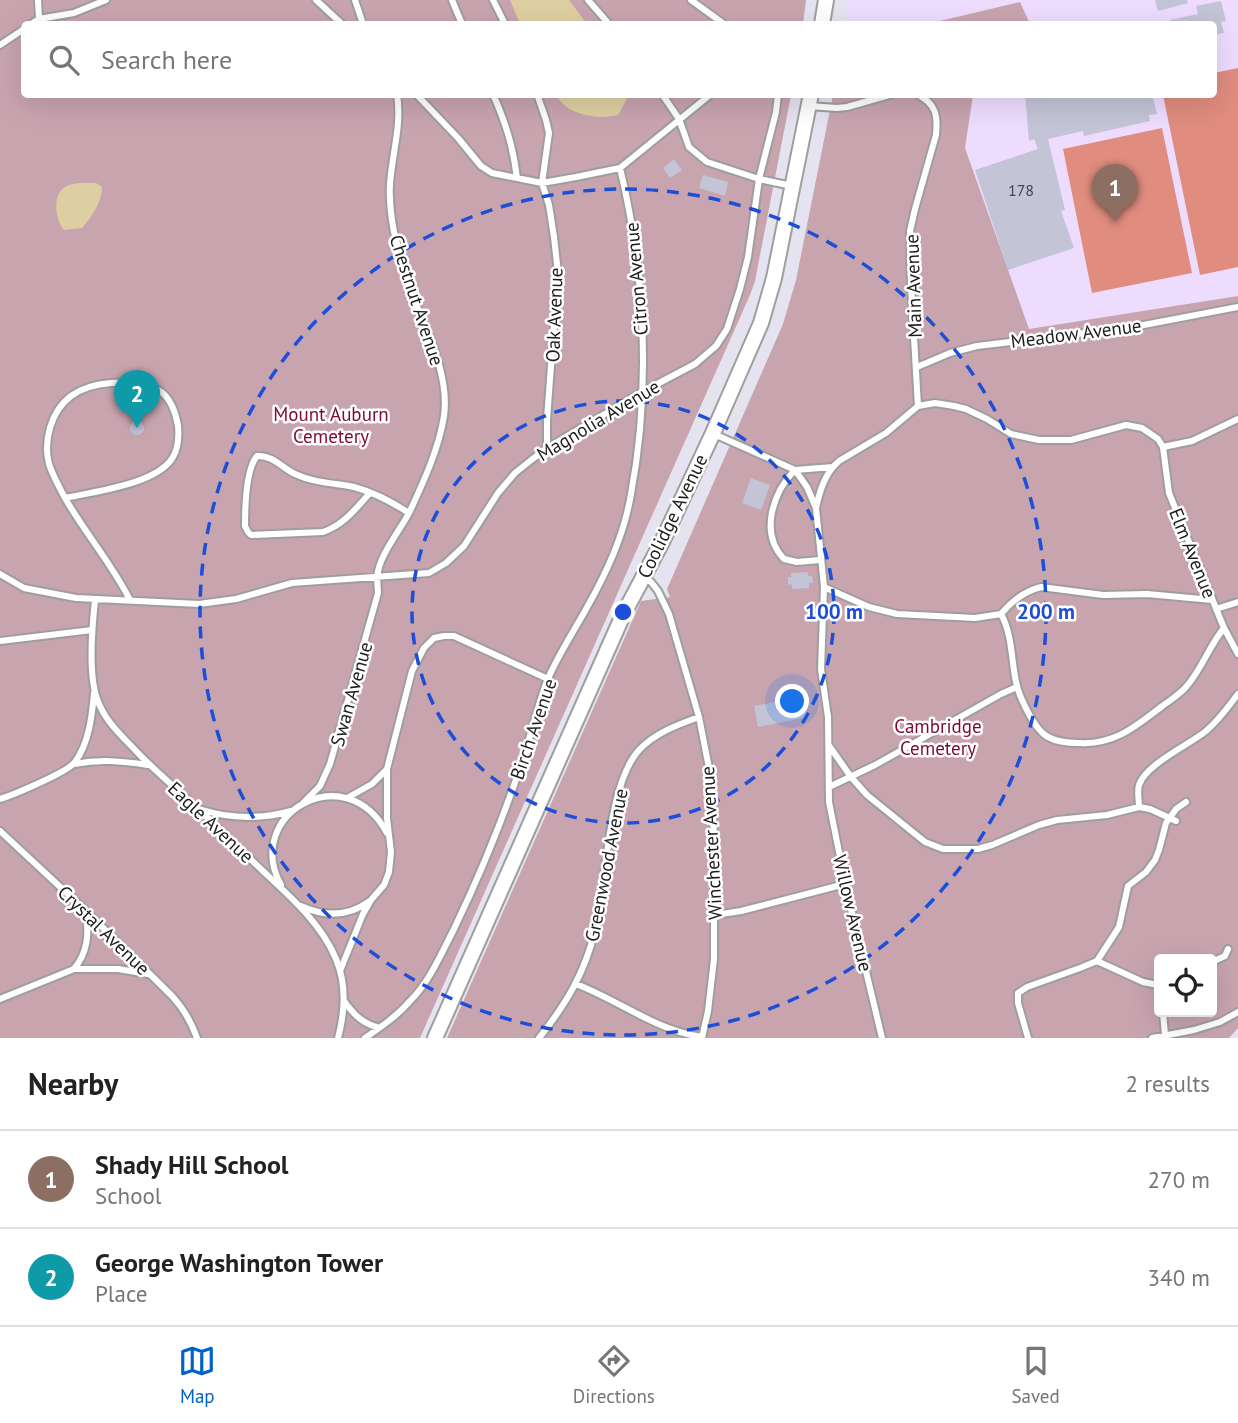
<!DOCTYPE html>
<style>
:root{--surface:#fff;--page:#f6f6f6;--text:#222;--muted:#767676;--line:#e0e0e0;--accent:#0061cb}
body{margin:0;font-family:"PT Sans",sans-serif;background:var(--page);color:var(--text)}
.controls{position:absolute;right:21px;bottom:21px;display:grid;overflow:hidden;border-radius:7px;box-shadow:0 7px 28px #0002}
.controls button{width:63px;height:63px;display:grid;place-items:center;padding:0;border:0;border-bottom:2px solid var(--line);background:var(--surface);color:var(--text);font:35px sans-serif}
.you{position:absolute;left:793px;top:702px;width:24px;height:24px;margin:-18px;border:5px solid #fff;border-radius:50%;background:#1a73e8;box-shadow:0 0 0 10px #1a73e833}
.badge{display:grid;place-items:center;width:46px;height:46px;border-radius:50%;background:var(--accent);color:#fff;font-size:23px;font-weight:700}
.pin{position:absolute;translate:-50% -58px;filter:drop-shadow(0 2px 4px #0008)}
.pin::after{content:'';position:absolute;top:37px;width:24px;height:21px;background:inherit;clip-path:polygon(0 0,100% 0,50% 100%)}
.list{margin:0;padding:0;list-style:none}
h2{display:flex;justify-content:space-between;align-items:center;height:91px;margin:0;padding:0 28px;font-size:30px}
h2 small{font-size:23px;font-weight:400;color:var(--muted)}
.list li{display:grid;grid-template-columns:46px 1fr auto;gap:21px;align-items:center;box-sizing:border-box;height:98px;padding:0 28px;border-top:2px solid var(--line)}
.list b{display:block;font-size:26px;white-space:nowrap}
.list p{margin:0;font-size:23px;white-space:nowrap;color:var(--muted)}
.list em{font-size:23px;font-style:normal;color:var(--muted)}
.icon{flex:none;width:38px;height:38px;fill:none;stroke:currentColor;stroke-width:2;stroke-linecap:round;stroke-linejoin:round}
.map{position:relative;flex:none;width:1238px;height:1038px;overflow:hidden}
.search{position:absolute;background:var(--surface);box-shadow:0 7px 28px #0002;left:21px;right:21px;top:21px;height:77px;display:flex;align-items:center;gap:18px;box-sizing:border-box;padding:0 24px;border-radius:7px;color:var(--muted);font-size:26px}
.sheet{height:287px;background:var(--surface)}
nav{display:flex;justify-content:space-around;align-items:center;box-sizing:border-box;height:98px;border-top:2px solid var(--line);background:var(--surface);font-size:19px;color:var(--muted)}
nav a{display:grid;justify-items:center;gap:4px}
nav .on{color:var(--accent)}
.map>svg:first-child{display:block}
.education{fill:#eedcff}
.cemetery{fill:#c8a4af;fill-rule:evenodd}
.pitch{fill:#e08c7f}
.water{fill:#decfa2}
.building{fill:#c3c4d6}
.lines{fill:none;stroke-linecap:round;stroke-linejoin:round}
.service-casing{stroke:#9e9e9e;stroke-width:10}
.tertiary-casing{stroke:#9e9e9e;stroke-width:18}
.service{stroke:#fff;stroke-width:6}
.tertiary{stroke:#fff;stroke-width:14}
.ring{fill:none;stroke:#1d4ed8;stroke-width:3.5;stroke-dasharray:12 9}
.labels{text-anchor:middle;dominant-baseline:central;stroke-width:5;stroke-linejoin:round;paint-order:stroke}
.number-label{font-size:16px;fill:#46474b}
.street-label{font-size:19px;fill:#1d1d1d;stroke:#fff}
.park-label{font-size:19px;fill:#7e0937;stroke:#fff}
.centre{fill:#1d4ed8;stroke:#fff;stroke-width:3.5}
.ring-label{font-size:21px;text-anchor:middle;font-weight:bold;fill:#1d4ed8;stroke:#fff;stroke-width:5;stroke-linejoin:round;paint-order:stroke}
</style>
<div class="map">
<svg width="1238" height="1038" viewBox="0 0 1238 1038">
<rect width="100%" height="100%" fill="#e5e3ef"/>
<path class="education" d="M 849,0 L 1238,0 L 1238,296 L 1029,329 L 965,148 L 973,95 L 1214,94 L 1214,24 L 1030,24 L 1020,2 L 927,24 L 847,24 Z"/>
<path class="cemetery" d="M 0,0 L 806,0 L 803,24 L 24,24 L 24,94 L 791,95 L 755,281 L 750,295 L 420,1038 L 0,1038 Z
M 1020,2 L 1030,24 L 927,24 Z
M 833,95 L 973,95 L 965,148 L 1029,329 L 1238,296 L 1238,1028 L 1229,1038 L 447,1038 L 641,601 L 670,597 L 667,589 L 783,324 L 796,280 ZM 1159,959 L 1212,959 L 1212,1012 L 1159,1012 Z"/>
<path class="pitch" d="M 1238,68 L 1238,267 L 1200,275 L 1163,95 L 1214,94 L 1214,73 Z
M 1162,128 L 1192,273 L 1092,293 L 1063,149 Z"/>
<path class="water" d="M 510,0 L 569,0 L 587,24 L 520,24 Z
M 556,95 L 629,94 L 629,95 L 618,115 C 597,120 567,115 556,95 Z
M 82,183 L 96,183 L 102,187 C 102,202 92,216 82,228 L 64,230 C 55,219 52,195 65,187 C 70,184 77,183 82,183 Z"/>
<path class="building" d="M 1155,0 L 1187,0 L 1188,3 L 1158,11 Z
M 1221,1 L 1226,21 L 1221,22 L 1224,33 L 1214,35 L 1214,24 L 1171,24 L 1170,20 L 1198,14 L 1196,6 Z
M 1025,94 L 1152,94 L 1157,114 L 1149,115 L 1150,121 L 1084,136 L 1083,131 L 1048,139 L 1065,210 L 1061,211 L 1074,248 L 1008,270 L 975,170 L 1038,149 L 1034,139 L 1029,141 Z
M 674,159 L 682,170 L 670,178 L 663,168 Z
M 703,175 L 728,182 L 725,196 L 699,188 Z
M130 428a7 7 0 1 1 14 0a7 7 0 1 1-14 0Z
M 751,478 L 770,485 L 761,510 L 742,503 Z
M 808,572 L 808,576 L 812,576 L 813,583 L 809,583 L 809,588 L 792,589 L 792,584 L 788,585 L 788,577 L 791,577 L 791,573 Z
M 804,697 L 808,717 L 758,727 L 754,706 Z"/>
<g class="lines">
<defs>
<path id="service" d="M 38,0 L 39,19
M 316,0 L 342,24
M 355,0 L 363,24
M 452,0 L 462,24
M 493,0 L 505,24
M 588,0 L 609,24
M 691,0 L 724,24
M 31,24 L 39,19 L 74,13 L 106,0
M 0,45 L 24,29
M 416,94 L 458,138 L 481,166 L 492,173 L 542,183 L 576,177 L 620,168 L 711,94
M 493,94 C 506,124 513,146 517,178
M 537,94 L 546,120 L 549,133 L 542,183 L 549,205 L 554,237 L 558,273 L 547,419 L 547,448
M 662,94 L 679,119 L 689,147 L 707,162 L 759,179 L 792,186
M 917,94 C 936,104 938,115 936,135 L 915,209 L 910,231 L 911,286 L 918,406
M 809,106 L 837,108 L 847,107 L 893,94
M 917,367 L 950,353 L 977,346 L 1128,328 L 1238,307
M 714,434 L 795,470 L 807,487 L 816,508 L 824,587 L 821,669 L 828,717 L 829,802 L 847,892 L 882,1038
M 1163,447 L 1192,441 L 1238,419
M 370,493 C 356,508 344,525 323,532 L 251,535 L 248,532 L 245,526 C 245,509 246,469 257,456 C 273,455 282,468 295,474 C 314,483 334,483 354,487 C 373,492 392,502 409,513
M 65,498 C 59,487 53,476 49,464 C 43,441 51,411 71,396 C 82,388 97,384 111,383 C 126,382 144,382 158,390 C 170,396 176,413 178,426 C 179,437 178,448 173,457 C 158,484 93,492 65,498 C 85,533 112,564 130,600
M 816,508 C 820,490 825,473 839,461 L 886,433 L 918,406 L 935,403 L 954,406 L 966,409 L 987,419 L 1011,434 L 1039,440 L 1071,440 L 1126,425 L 1142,428 L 1158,439 L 1163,447 L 1169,493 L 1224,628 L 1238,654
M 820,560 L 797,562 L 784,559 C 759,533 773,492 795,470 L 833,467
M 0,574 L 24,588 L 76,598 L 199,604 L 236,599 L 292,583 L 429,573 L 446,563 L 464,546 L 498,493 L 515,473 L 530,461 L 547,448 L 642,392 L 695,364 L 716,346 L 727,329 L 740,289 L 748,257 L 759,179 L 776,112 L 778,94
M 643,577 L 651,582 L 658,591 L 669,614 L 699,717 L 710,773 L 714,836 L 714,959 L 708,1011 L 702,1038
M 824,587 L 869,607 L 897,614 L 975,618 L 1001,614
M 95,600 C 92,629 87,681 100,706 C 108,724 124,738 137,752 C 155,771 176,788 196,807 C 219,828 242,851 265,873 C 292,898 322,925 336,959 C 347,985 345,1012 338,1038
M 1216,609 L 1238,602
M 1001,614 C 1016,641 1009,675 1023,702 C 1028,713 1037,731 1048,737 C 1057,742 1069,743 1079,743 C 1114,745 1135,727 1161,707 C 1169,701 1179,695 1186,687 C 1202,669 1209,646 1224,628
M 1001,614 C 1011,602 1025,591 1041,587 L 1103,595 L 1147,594 L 1212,600
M 0,641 L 92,630
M 830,747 L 851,777 L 867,795 L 925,842 L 943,849 L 978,849 L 992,845 L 1039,825 L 1057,820 L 1107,815 L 1139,807 C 1139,800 1137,792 1139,785 C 1146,764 1189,745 1206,731 C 1219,720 1228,707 1238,694
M 74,764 C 101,759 121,761 148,765
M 829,787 L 875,765 L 1001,694 L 1017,687
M 347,798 L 372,784 L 387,769 L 412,671 L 424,648 L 434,638 L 444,636 L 454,636 L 548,679
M 0,799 C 13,795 68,772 75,762 C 89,743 92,716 94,693
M 304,802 L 320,786 L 330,764 L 378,593 C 378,588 377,582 377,577 C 379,555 400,531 410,511 C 424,481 439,448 444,416 C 450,372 424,328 410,288 C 404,270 399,251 394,232 C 391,216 389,200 390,184 C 392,154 402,125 397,94
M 1139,807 L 1150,809 L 1176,821
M 199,809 C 230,819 259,820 291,811
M 0,831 L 86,911 L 172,996 C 184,1009 191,1021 197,1038
M 281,885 C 242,815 345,755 387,833
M 301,906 C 325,917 348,917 370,901
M 715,915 L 741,911 L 845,884
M 1097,961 L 1143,982 L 1158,985
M 1212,962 L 1225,956 L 1228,949
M 74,969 L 118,969 L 148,974
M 340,971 L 363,914 L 371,900 L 384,885 L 389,872 L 391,852 L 387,818 L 387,769
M 576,984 C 620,1001 655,1030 702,1037
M 0,999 L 74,969 C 88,952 89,934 86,913
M 344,1001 C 354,1015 362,1023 379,1028
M 1163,1012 L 1165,1035
M 365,1038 C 381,1027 397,1016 410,1001 C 430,981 441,954 454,929 C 480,875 503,819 522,762 C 531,735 537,708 547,681 C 557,657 572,634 585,611 C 606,574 624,536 631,494 C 651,389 645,271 620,168
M 539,1038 C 566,1004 585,973 595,930 C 607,883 607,785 639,750 C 655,733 677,725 699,717
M 1028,1038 L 1018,1003 L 1018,993 L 1027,987 L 1080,968 L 1097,961 L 1119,927 L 1128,886 L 1146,872 L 1155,860 L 1159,850 L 1166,823 L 1176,809 L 1186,802
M 1152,1038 L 1194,1030 L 1220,1022 L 1238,1012"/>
<path id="tertiary" d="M 822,24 L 826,0
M 435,1038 L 623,615 L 662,542 L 713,433 L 761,323 L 774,278 L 811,94"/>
</defs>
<use href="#service" class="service-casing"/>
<use href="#tertiary" class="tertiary-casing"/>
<use href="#service" class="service"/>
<use href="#tertiary" class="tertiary"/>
</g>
<g class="ring">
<circle cx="623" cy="612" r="211"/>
<circle cx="623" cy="612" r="423"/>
</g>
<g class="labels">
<g class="number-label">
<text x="1021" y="190">178</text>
</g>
<g class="street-label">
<text transform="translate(636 279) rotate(-95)">Citron Avenue</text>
<text transform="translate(913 286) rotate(-92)">Main Avenue</text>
<text transform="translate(417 300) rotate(72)">Chestnut Avenue</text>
<text transform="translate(554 315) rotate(-88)">Oak Avenue</text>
<text transform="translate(1076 333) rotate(-7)">Meadow Avenue</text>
<text transform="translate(598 420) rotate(-31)">Magnolia Avenue</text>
<text transform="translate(672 516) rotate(-64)">Coolidge Avenue</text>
<text transform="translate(1193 553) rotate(68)">Elm Avenue</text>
<text transform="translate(351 694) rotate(-74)">Swan Avenue</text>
<text transform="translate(533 729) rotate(-71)">Birch Avenue</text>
<text transform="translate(211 822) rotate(43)">Eagle Avenue</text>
<text transform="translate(711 843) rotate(-93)">Winchester Avenue</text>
<text transform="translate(606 865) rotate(-79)">Greenwood Avenue</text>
<text transform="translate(853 913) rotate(77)">Willow Avenue</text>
<text transform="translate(104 930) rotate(44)">Crystal Avenue</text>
</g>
<g class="park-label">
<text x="331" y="414">Mount Auburn<tspan x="331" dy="22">Cemetery</tspan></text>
<text x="938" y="726">Cambridge<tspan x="938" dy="22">Cemetery</tspan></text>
</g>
</g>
<circle cx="623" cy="612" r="10" class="centre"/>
<g class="ring-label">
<text x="834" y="619">100 m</text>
<text x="1046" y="619">200 m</text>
</g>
</svg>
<div class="controls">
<button><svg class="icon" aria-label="locate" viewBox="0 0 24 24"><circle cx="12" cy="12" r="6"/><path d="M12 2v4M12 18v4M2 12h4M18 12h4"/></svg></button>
</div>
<div class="you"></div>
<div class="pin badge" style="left:1115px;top:222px;background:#8d6e63">1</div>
<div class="pin badge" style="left:137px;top:428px;background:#0f9aa8">2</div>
<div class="search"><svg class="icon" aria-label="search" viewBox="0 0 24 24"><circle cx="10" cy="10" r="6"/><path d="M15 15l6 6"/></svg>Search here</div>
</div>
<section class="sheet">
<h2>Nearby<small>2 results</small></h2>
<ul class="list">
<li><span class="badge" style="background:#8d6e63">1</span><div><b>Shady Hill School</b><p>School</p></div><em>270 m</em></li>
<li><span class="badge" style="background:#0f9aa8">2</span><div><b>George Washington Tower</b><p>Place</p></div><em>340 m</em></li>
</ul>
</section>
<nav>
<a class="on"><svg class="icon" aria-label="map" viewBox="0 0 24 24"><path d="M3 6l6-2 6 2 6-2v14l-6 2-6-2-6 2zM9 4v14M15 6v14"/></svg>Map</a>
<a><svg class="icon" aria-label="directions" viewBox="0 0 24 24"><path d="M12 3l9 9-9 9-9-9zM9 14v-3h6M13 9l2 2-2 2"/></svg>Directions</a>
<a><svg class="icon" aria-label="saved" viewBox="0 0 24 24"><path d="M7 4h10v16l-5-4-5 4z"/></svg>Saved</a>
</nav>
